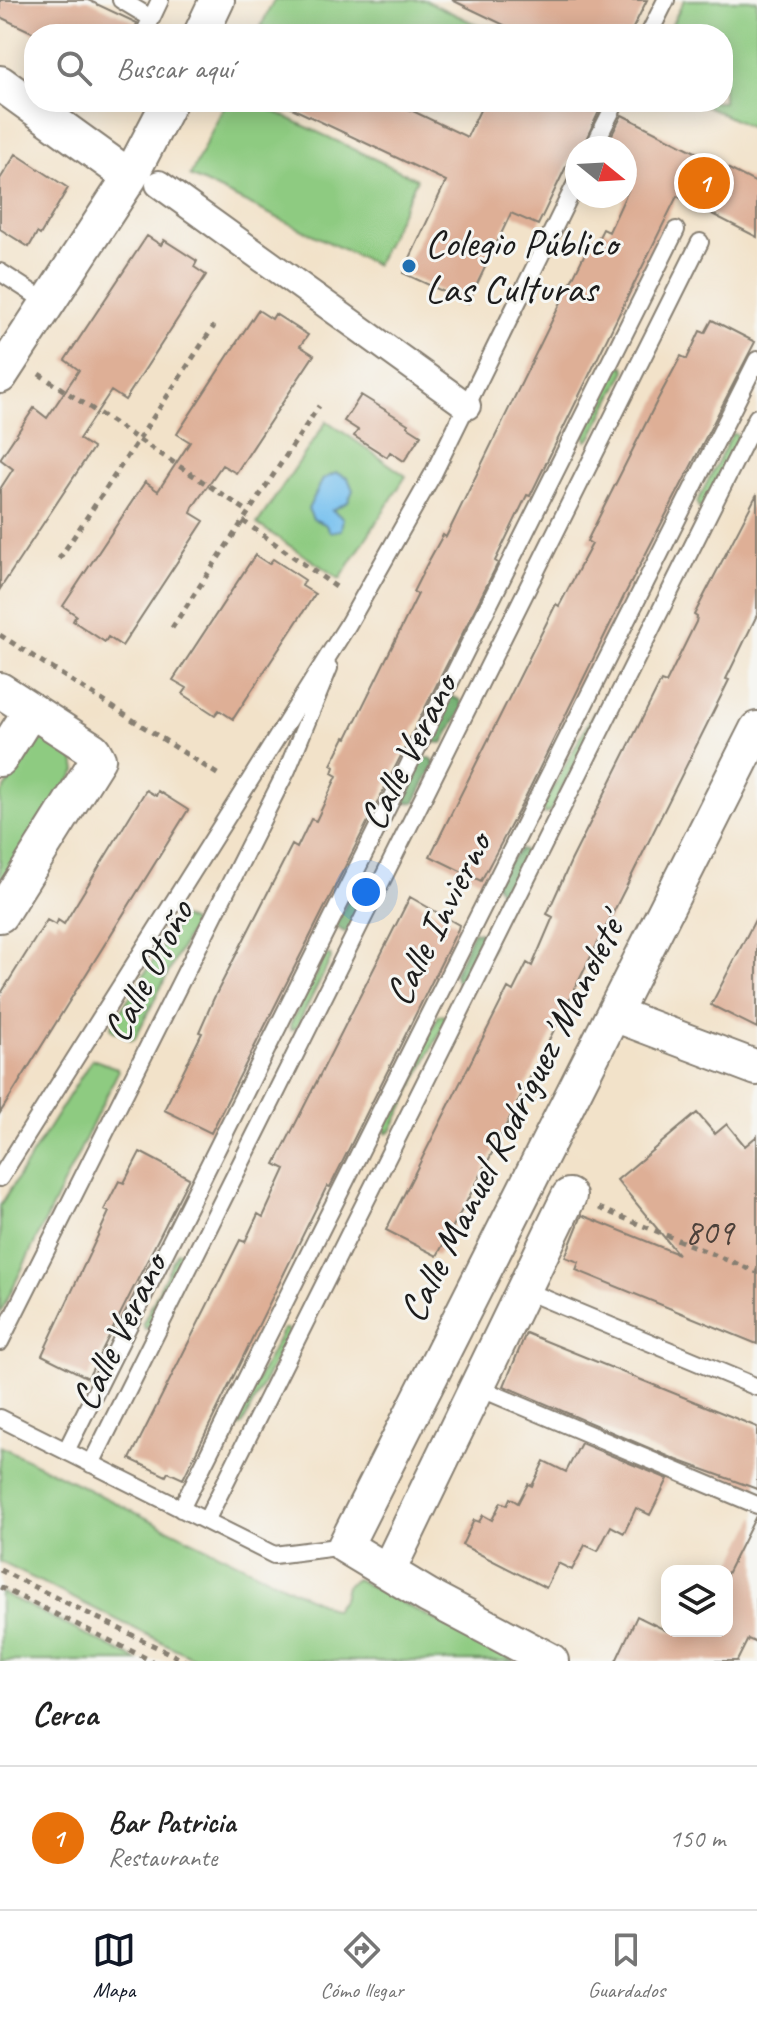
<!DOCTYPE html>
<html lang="es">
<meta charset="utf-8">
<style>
:root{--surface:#fff;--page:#f2f2f2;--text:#222;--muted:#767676;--line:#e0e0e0;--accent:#111827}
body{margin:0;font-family:Caveat,sans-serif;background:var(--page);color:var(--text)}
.controls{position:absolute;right:24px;bottom:24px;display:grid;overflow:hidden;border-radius:16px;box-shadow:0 4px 20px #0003}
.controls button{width:72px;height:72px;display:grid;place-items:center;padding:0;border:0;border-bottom:2px solid var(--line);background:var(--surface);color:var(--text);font:40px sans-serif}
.compass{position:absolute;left:565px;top:136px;width:72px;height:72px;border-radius:50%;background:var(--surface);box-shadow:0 4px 20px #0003;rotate:108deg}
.you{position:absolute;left:366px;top:892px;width:28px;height:28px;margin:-20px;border:6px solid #fff;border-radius:50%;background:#1a73e8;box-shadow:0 0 0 12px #1a73e833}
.badge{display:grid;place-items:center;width:52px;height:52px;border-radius:50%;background:var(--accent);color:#fff;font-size:26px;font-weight:700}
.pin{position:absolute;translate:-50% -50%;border:4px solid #fff;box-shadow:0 2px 8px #0006}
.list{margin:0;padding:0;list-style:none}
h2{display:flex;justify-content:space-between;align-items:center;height:104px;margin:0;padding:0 32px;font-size:34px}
h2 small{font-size:26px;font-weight:400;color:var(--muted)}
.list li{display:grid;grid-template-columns:52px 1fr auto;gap:24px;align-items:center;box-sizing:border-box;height:144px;padding:0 32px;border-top:2px solid var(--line)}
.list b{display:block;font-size:30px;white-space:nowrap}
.list p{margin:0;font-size:26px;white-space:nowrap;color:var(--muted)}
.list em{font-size:26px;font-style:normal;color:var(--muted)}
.icon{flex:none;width:44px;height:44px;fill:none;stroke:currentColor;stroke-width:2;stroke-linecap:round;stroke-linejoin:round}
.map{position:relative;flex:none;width:757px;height:1661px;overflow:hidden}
.search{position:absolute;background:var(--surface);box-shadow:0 4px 20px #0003;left:24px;right:24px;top:24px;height:88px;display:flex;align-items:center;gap:20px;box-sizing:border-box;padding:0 28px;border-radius:32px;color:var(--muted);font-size:30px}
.sheet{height:248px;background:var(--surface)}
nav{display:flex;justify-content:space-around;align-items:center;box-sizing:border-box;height:112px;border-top:2px solid var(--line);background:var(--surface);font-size:22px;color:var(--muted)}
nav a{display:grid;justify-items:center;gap:4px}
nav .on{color:var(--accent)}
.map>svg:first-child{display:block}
.green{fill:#8ecb81;stroke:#55744e;stroke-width:2}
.forest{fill:#72af6f;stroke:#476646;stroke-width:2}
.water{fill:#75c0ef;stroke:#486e86;stroke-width:2}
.building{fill:#deaf96}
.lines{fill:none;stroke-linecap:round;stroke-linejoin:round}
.service-casing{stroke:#877f72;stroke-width:20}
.pedestrian-casing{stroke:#877f72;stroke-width:30}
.minor-casing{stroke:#877f72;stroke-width:38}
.path{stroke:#877f72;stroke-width:5;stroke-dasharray:6 6;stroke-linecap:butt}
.service{stroke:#fff;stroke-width:16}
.pedestrian{stroke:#fff;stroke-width:26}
.minor{stroke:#fff;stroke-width:34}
.poi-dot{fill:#1f6fb2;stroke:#f6f6f2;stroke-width:3}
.labels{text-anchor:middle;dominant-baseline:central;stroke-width:6;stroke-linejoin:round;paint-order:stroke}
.number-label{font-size:36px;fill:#4c413a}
.poi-label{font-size:40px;fill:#1c1c1c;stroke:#f6f6f2;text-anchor:start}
.street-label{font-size:40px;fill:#1c1c1c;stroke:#f6f6f2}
</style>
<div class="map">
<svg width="757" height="1661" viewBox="0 0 757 1661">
<rect width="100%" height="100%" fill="#f6f6f2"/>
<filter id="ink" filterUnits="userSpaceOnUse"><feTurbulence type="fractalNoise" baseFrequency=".0125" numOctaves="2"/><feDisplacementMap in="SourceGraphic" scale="16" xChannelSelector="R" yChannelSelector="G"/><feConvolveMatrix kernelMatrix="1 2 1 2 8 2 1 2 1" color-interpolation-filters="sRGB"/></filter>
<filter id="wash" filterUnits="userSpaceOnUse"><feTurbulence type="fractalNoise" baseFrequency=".006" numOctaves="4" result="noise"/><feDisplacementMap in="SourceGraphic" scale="32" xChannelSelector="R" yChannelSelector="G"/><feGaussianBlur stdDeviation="1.8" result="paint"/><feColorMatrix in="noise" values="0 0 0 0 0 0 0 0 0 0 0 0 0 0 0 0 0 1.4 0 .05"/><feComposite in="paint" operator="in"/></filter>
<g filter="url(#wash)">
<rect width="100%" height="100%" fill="#f2e2c9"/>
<path class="green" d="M 274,0 L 425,0 L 488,30 L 486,34 L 278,34 L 261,26 Z
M 684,0 L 757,0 L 757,131 L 698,102 L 723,102 L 723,34 L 667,34 Z
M 226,102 L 254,102 L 417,179 L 376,265 L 190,176 Z
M 624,366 L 626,370 L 591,438 L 586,441 L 585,434 L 619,367 Z
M 327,421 L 406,476 L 340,579 L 257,524 Z
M 732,434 L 736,434 L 738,437 L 703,505 L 699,508 L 697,502 Z
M 594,712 L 598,716 L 550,811 L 545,814 L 543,807 Z
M 42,733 L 73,752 L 76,771 L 0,892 L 0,796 Z
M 181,917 L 191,921 L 193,925 L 135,1038 L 132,1040 L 112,1030 L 111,1026 Z
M 326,955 L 330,955 L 331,959 L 296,1028 L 291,1030 L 290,1025 Z
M 439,1015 L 444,1015 L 446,1020 L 391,1131 L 386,1133 L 384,1126 Z
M 92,1059 L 117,1068 L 118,1072 L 0,1314 L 0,1206 Z
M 177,1252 L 182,1252 L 183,1256 L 149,1326 L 145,1329 L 143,1323 Z
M 283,1329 L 287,1329 L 289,1332 L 243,1424 L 239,1427 L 237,1420 Z
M 0,1446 L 334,1610 L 343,1599 L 346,1586 L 356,1579 L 515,1661 L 200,1661 L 0,1562 Z
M 0,1592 L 139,1661 L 0,1661 Z"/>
<path class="forest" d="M 450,696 L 460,700 L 463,708 L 443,743 L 431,742 L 424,731 Z
M 420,758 L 431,758 L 435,764 L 415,802 L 404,803 L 397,794 Z
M 520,849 L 529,852 L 531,856 L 512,897 L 502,896 L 494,881 Z
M 368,888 L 372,893 L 351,930 L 344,932 L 335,926 L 353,890 Z
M 473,931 L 486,934 L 492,946 L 470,989 L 460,987 L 454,974 Z"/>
<path class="water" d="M 336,473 L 348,478 L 353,490 L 348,502 L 332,510 L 343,518 L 341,530 L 330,532 L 325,524 L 313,519 L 308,509 L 323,479 Z"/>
<g id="blocks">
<path class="building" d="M 0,0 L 88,0 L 137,23 L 133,34 L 36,34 L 0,17 Z
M 452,0 L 647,0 L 630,34 L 523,34 Z
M 279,102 L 394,102 L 467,137 L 484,102 L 597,102 L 602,105 L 582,148 L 575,148 L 538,225 L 511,213 L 468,303 L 403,273 L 446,181 Z
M 622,115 L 757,183 L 757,237 L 677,196 L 530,496 L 527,495 L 495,561 L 498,563 L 211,1133 L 164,1110 L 202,1033 L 199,1032 L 214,998 L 292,845 L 297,848 L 311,819 L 316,821 L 337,776 L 332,773 L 334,767 L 331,765 L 345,737 L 347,738 L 418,594 L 413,592 L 427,564 L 443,535 L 446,537 L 590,243 L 595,245 L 603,229 L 609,232 L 635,175 L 625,170 L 625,148 L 605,148 Z
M 16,154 L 68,188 L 40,235 L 37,233 L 29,247 L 0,229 L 0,179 Z
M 147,236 L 161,245 L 164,240 L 197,261 L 194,267 L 206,275 L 125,400 L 111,391 L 79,439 L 93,448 L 0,589 L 0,489 L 13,469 L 0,459 L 34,408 L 47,418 L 79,370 L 65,360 Z
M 258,310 L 272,319 L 275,314 L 308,335 L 300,346 L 314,355 L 236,473 L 222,465 L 193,507 L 191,513 L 204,521 L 122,646 L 108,637 L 105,642 L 73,621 L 76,615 L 63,606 L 145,482 L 158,491 L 190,442 L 177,434 Z
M 712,320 L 755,342 L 624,596 L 521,806 L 481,881 L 430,856 L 556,604 L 559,606 L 592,544 L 587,541 L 658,399 L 681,356 L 687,359 L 700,331 L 705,333 Z
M 361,395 L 408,424 L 407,426 L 421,435 L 404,461 L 390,452 L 387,457 L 354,436 L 358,430 L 344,421 Z
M 757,494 L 757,615 L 726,679 L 729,680 L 630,879 L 482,1173 L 437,1256 L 386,1230 L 508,988 L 513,991 L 527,963 L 532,966 L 553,917 L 547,914 L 571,861 L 661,681 L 666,683 L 696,622 L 697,617 L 694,615 Z
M 255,555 L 269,564 L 273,559 L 305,580 L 302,586 L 315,594 L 233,719 L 219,710 L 215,715 L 183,694 L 187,688 L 173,680 Z
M 146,790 L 156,796 L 158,791 L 188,810 L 0,1113 L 0,995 L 47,920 L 56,925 L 58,920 L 64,924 Z
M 410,897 L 459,925 L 458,929 L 330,1187 L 327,1186 L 183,1479 L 168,1472 L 166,1476 L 130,1459 L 240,1240 L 245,1242 L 258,1214 L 263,1217 L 285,1169 L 275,1164 Z
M 757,916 L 757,1028 L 711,1005 Z
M 697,1113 L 715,1134 L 727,1124 L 745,1146 L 757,1136 L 757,1344 L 576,1270 L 579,1262 L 565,1257 L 582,1215 L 678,1254 L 617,1180 Z
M 140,1152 L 189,1178 L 88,1378 L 42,1355 L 109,1212 L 104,1210 L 119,1181 L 124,1183 Z
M 526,1333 L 757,1427 L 757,1489 L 677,1460 L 504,1386 Z
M 581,1443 L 668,1479 L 650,1515 L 636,1508 L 624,1533 L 611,1526 L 598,1551 L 585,1545 L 572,1570 L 558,1563 L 546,1588 L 462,1545 L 474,1520 L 479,1522 L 483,1515 L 492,1520 L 501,1502 L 507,1505 L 510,1498 L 518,1503 L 528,1484 L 532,1486 L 544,1461 L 566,1472 Z
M 756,1516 L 757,1643 L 748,1639 L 737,1661 L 616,1661 L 637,1616 L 667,1631 L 727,1631 L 727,1574 Z"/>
</g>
</g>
<g filter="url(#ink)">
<use href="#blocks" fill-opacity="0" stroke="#877f72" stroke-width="2"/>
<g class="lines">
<defs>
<path id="service" d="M 121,0 L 151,18
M 144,34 L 160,0
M 649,34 L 666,0
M 593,148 L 616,102
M 0,272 L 48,303
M 0,1178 L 347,626 L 433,474 L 577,181
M 524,1290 L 757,1387
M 0,1342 L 287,770 L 329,668
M 477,1387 L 757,1505
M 0,1418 L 274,1555 L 345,1546
M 66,1451 L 676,230
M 91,1464 L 700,242
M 181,1509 L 757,360
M 206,1521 L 757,417"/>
<path id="pedestrian" d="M 159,184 L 467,406"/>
<path id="minor" d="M 201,34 L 217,0
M 0,83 L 130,177
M 0,376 L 130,177 L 169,102
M 0,690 L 31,710
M 0,759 L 31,710 L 93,750 L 98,759 L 0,915
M 614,1014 L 757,1068
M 388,1571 L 569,1196
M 551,1661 L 428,1596 L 345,1546 L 757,729"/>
</defs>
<use href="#service" class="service-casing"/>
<use href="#pedestrian" class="pedestrian-casing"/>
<use href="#minor" class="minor-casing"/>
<path class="path" d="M 39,374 L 249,512
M 243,521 L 339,589
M 59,559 L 214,326
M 172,628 L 319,406
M 0,635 L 222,777
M 599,1208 L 757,1272
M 0,1570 L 185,1661
M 0,1587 L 152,1661"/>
<use href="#service" class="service"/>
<use href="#pedestrian" class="pedestrian"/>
<use href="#minor" class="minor"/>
</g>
</g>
<circle class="poi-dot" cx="409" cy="266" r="8"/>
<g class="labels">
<g class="number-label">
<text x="709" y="1232">809</text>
</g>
<g class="poi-label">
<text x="425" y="243">Colegio Público<tspan x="425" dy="46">Las Culturas</tspan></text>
</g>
<g class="street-label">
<text transform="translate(408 752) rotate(-63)">Calle Verano</text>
<text transform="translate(438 919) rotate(-63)">Calle Invierno</text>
<text transform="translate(148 971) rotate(-63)">Calle Otoño</text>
<text transform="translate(512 1118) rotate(-63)">Calle Manuel Rodríguez 'Manolete'</text>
<text transform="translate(119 1332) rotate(-64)">Calle Verano</text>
</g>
</g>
</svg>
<div class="controls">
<button><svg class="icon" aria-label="layers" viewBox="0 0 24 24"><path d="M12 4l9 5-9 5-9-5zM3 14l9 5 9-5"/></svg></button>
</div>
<svg class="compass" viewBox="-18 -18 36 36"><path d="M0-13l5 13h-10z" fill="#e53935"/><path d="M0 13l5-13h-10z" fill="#767676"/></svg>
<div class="you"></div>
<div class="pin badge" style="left:704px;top:183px;background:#e8710a">1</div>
<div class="search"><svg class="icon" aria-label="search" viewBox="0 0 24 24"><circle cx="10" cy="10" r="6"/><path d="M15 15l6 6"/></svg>Buscar aquí</div>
</div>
<section class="sheet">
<h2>Cerca<small></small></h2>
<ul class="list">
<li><span class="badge" style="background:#e8710a">1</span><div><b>Bar Patricia</b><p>Restaurante</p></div><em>150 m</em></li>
</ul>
</section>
<nav>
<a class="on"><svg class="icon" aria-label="map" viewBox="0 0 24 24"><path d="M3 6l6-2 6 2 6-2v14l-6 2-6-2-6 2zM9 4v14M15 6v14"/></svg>Mapa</a>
<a><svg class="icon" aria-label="directions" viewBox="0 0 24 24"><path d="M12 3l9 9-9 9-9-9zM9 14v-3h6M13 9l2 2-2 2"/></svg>Cómo llegar</a>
<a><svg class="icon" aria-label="saved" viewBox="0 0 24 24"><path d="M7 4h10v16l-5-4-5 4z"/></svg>Guardados</a>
</nav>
